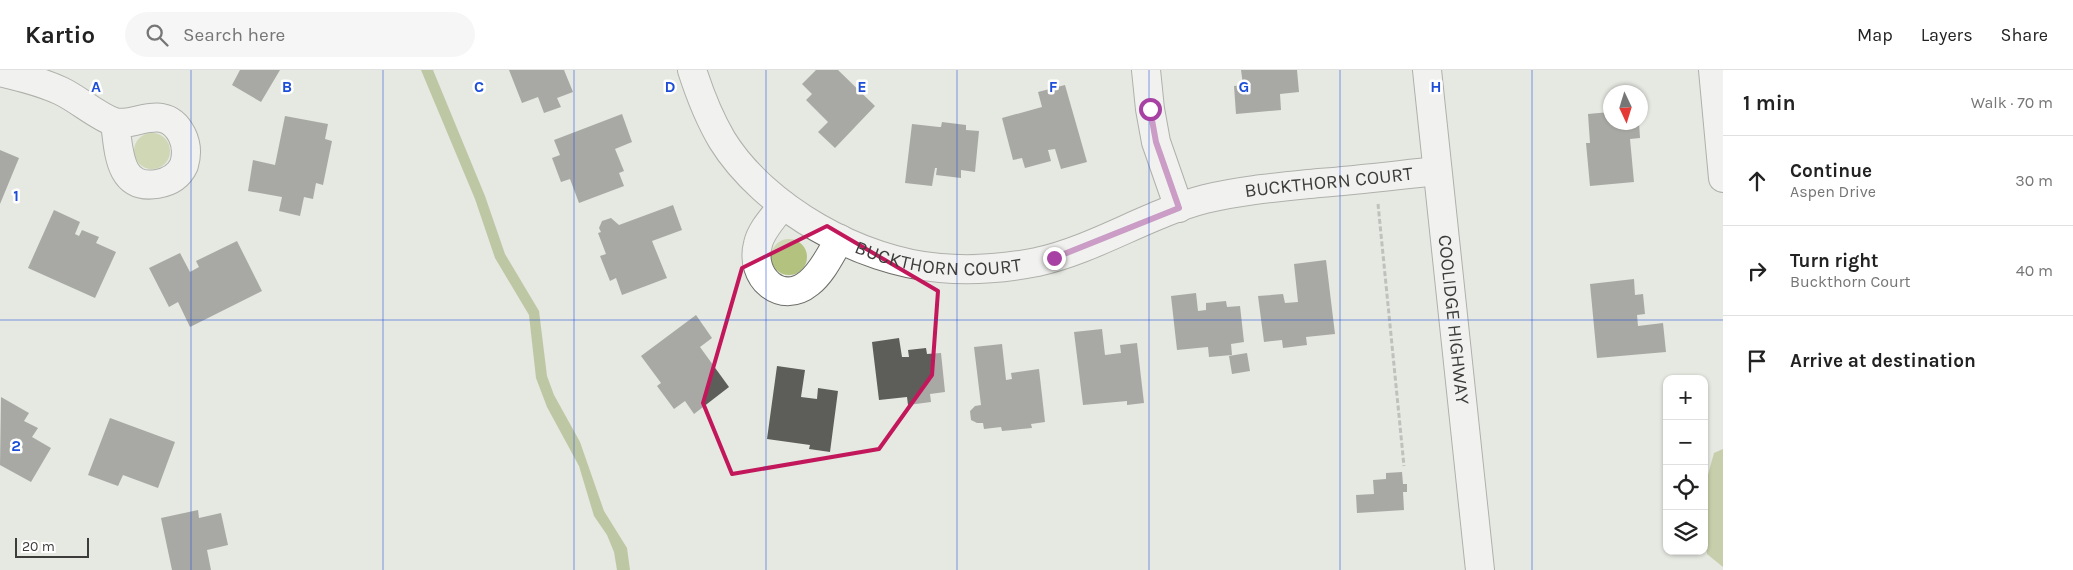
<!DOCTYPE html>
<meta charset="utf-8">
<style>
:root{--surface:#fff;--page:#f6f6f6;--text:#222;--muted:#767676;--line:#e0e0e0}
body{margin:0;font-family:Karla,sans-serif;background:var(--page);color:var(--text)}
.controls{position:absolute;right:15px;bottom:15px;display:grid;overflow:hidden;border-radius:10px;box-shadow:0 1px 4px #0004}
.controls button{width:45px;height:45px;display:grid;place-items:center;padding:0;border:0;border-bottom:1px solid var(--line);background:var(--surface);color:var(--text);font:25px sans-serif}
.compass{position:absolute;left:1603px;top:15px;width:45px;height:45px;border-radius:50%;background:var(--surface);box-shadow:0 1px 4px #0004;rotate:176deg}
.scale{position:absolute;left:15px;bottom:12px;width:74px;box-sizing:border-box;padding-left:5px;border:2px solid #3c3d3b;border-top:0;font-size:14px;line-height:18px;white-space:nowrap;color:#3c3d3b;-webkit-text-stroke:4px #fff;paint-order:stroke}
.stop{position:absolute;width:15px;height:15px;margin:-11px;border:4px solid #a841a4;border-radius:50%;background:#fff}
.stop.end{background:#a841a4;border-color:#fff;box-shadow:0 1px 5px #0008}
.list{margin:0;padding:0;list-style:none}
h2{display:flex;justify-content:space-between;align-items:center;height:65px;margin:0;padding:0 20px;font-size:21px}
h2 small{font-size:16px;font-weight:400;color:var(--muted)}
.list li{display:grid;grid-template-columns:32px 1fr auto;gap:15px;align-items:center;box-sizing:border-box;height:90px;padding:0 20px;border-top:1px solid var(--line)}
.list b{display:block;font-size:19px;white-space:nowrap}
.list p{margin:0;font-size:16px;white-space:nowrap;color:var(--muted)}
.list em{font-size:16px;font-style:normal;color:var(--muted)}
.icon{flex:none;width:28px;height:28px;fill:none;stroke:currentColor;stroke-width:2;stroke-linecap:round;stroke-linejoin:round}
.map{position:relative;flex:none;width:1723px;height:500px;overflow:hidden}
header{display:flex;align-items:center;gap:30px;box-sizing:border-box;height:70px;padding:0 25px;background:var(--surface);border-bottom:1px solid var(--line)}
header strong{font-size:24px}
nav{display:flex;gap:28px;margin-inline-start:auto;font-size:18px}
.search{width:350px;height:45px;background:var(--page);display:flex;align-items:center;gap:12px;box-sizing:border-box;padding:0 18px;border-radius:28px;color:var(--muted);font-size:19px}
main{display:flex}
aside{flex:1;background:var(--surface)}
.map>svg:first-child{display:block}
.green{fill:#b3c37f}
.forest{fill:#a0b068}
.water{fill:#8f9f57}
.building{fill:#5d5e59}
.lines{fill:none;stroke-linecap:round;stroke-linejoin:round}
.minor-casing{stroke:#6d6e69;stroke-width:30}
.tertiary-casing{stroke:#6d6e69;stroke-width:30}
.path{stroke:#91938f;stroke-width:3;stroke-dasharray:5 2.5;stroke-linecap:butt}
.minor{stroke:#fff;stroke-width:28}
.tertiary{stroke:#fff;stroke-width:28}
.route{stroke:#a841a4;stroke-width:6}
.marked{fill:none;stroke:#c2185b;stroke-width:4;stroke-linejoin:round}
.grid{fill:none;stroke:#1d4ed8;stroke-width:1;stroke-opacity:0.55}
.labels{text-anchor:middle;dominant-baseline:central;stroke-width:5;stroke-linejoin:round;paint-order:stroke}
.street-label{font-size:19px;fill:#3c3d3b;stroke:#fff}
.grid-label{font-size:16px;text-anchor:middle;font-weight:bold;fill:#1d4ed8;stroke:#fff;stroke-width:5;stroke-linejoin:round;paint-order:stroke}
</style>
<header>
<strong>Kartio</strong>
<div class="search"><svg class="icon" aria-label="search" viewBox="0 0 24 24"><circle cx="10" cy="10" r="6"/><path d="M15 15l6 6"/></svg>Search here</div>
<nav><a>Map</a><a>Layers</a><a>Share</a></nav>
</header>
<main>
<div class="map">
<svg width="1723" height="500" viewBox="0 0 1723 500">
<rect width="100%" height="100%" fill="#e6e8e2"/>
<path class="green" d="M134 81a18 18 0 1 1 36 0a18 18 0 1 1-36 0Z
M771 187a18 18 0 1 1 36 0a18 18 0 1 1-36 0Z"/>
<path class="forest" d="M 1723,379 L 1723,497 L 1707,484 L 1704,459 L 1704,419 L 1714,383 Z"/>
<path class="water" d="M 421,0 L 433,0 L 485,126 L 505,184 L 539,241 L 547,306 L 554,325 L 580,372 L 604,441 L 627,478 L 630,500 L 617,500 L 614,482 L 607,465 L 594,446 L 579,396 L 547,337 L 536,308 L 529,245 L 495,188 L 475,129 Z"/>
<path class="building" d="M 240,0 L 280,0 L 261,32 L 232,15 Z
M 509,0 L 564,0 L 573,22 L 557,28 L 561,37 L 544,43 L 538,27 L 522,33 Z
M 816,0 L 838,0 L 875,36 L 835,78 L 818,62 L 828,52 L 806,30 L 812,24 L 802,14 Z
M 1241,0 L 1297,0 L 1299,22 L 1280,24 L 1281,40 L 1236,44 L 1234,16 L 1243,15 Z
M 1065,15 L 1087,92 L 1061,99 L 1055,79 L 1048,80 L 1051,91 L 1025,98 L 1022,88 L 1013,90 L 1002,48 L 1042,37 L 1038,22 Z
M 1610,42 L 1610,52 L 1639,52 L 1640,68 L 1630,69 L 1634,112 L 1590,116 L 1586,73 L 1590,73 L 1588,44 Z
M 622,44 L 632,72 L 615,79 L 624,101 L 619,103 L 624,116 L 579,133 L 570,109 L 561,112 L 552,88 L 560,85 L 554,70 Z
M 285,46 L 328,54 L 325,69 L 332,71 L 323,115 L 316,113 L 313,129 L 304,127 L 300,146 L 279,141 L 282,127 L 248,121 L 253,90 L 275,95 Z
M 942,52 L 966,55 L 966,60 L 979,61 L 975,102 L 961,100 L 961,108 L 936,105 L 937,98 L 935,98 L 932,116 L 905,113 L 912,54 L 939,57 L 941,57 Z
M 0,80 L 19,88 L 0,134 Z
M 673,135 L 682,160 L 652,171 L 667,208 L 622,225 L 616,208 L 610,211 L 600,186 L 606,184 L 598,163 L 601,162 L 599,158 L 602,151 L 611,148 L 619,155 Z
M 54,140 L 80,152 L 75,164 L 79,166 L 82,160 L 99,167 L 96,173 L 116,182 L 95,228 L 28,198 Z
M 237,171 L 262,221 L 190,257 L 178,232 L 169,237 L 149,198 L 180,183 L 190,202 L 199,197 L 196,191 Z
M 1326,190 L 1335,264 L 1306,267 L 1307,275 L 1283,278 L 1282,270 L 1264,272 L 1258,226 L 1283,224 L 1285,233 L 1298,232 L 1294,194 Z
M 1634,209 L 1635,225 L 1643,224 L 1645,244 L 1637,245 L 1638,256 L 1663,253 L 1666,282 L 1597,288 L 1590,214 Z
M 1196,223 L 1198,241 L 1206,240 L 1206,233 L 1226,231 L 1227,237 L 1240,236 L 1244,272 L 1231,274 L 1232,285 L 1209,287 L 1208,277 L 1177,280 L 1171,226 Z
M 696,245 L 712,268 L 700,277 L 729,317 L 694,344 L 685,331 L 674,339 L 657,316 L 661,313 L 641,286 Z
M 1102,259 L 1105,285 L 1121,283 L 1120,275 L 1137,273 L 1144,333 L 1127,335 L 1127,331 L 1083,335 L 1074,262 Z
M 899,268 L 902,287 L 909,287 L 908,280 L 926,278 L 927,284 L 941,283 L 945,322 L 930,324 L 931,332 L 908,335 L 907,327 L 879,330 L 872,272 Z
M 1002,274 L 1006,310 L 1012,309 L 1011,303 L 1039,299 L 1045,352 L 1031,354 L 1032,358 L 1002,361 L 1001,357 L 984,359 L 983,353 L 977,353 L 971,350 L 970,341 L 975,336 L 981,335 L 974,277 Z
M 1247,283 L 1250,301 L 1232,304 L 1229,286 Z
M 777,296 L 805,300 L 801,327 L 817,329 L 818,318 L 838,321 L 830,382 L 809,379 L 810,375 L 767,369 Z
M 1,327 L 29,343 L 24,351 L 38,358 L 32,367 L 51,378 L 31,412 L 0,395 Z
M 110,348 L 175,372 L 158,418 L 123,405 L 118,416 L 88,405 Z
M 1402,402 L 1403,414 L 1407,414 L 1407,422 L 1403,422 L 1404,440 L 1357,443 L 1356,425 L 1374,424 L 1373,410 L 1386,409 L 1386,403 Z
M 198,440 L 199,448 L 221,443 L 228,475 L 207,480 L 211,500 L 172,500 L 161,448 Z"/>
<g class="lines">
<defs>
<g id="minor">
<path id="s1" d="M 692,0 C 700,25 709,48 722,70 C 764,138 861,192 940,198 C 972,201 1006,198 1037,192 C 1096,179 1147,144 1205,129 C 1242,120 1280,117 1319,113 C 1358,110 1398,105 1437,101"/>
<path d="M 1146,0 L 1150,39 L 1156,72 L 1179,138"/>
<path d="M 1713,0 L 1723,108"/>
<path d="M 0,2 C 21,7 42,12 61,21 C 78,29 97,46 114,52 C 134,58 165,31 182,65 C 187,75 187,85 184,95 C 179,106 169,112 157,114 C 118,120 119,80 115,53"/>
<path d="M 783,135 C 774,147 761,160 758,174 C 749,207 781,236 809,213 C 823,202 831,183 840,169"/>
</g>
<g id="tertiary">
<path id="s2" d="M 1427,0 L 1480,500"/>
</g>
</defs>
<use href="#minor" class="minor-casing"/>
<use href="#tertiary" class="tertiary-casing"/>
<path class="path" d="M 1378,134 L 1404,396"/>
<use href="#minor" class="minor"/>
<use href="#tertiary" class="tertiary"/>
</g>
<g class="lines">
<path class="route" d="M 1054,188 L 1179,138 L 1156,72 L 1150,39"/>
</g>
<path d="M0 0H1723V500H0ZM 827,156 L 938,221 L 932,305 L 879,379 L 732,404 L 703,333 L 742,198 Z" fill="#e6e8e2" fill-opacity=".55" fill-rule="evenodd"/>
<path class="marked" d="M 827,156 L 938,221 L 932,305 L 879,379 L 732,404 L 703,333 L 742,198 Z"/>
<path class="grid" d="M 191,0 L 191,500M 383,0 L 383,500M 574,0 L 574,500M 766,0 L 766,500M 957,0 L 957,500M 1149,0 L 1149,500M 1340,0 L 1340,500M 1532,0 L 1532,500M 0,250 L 1723,250"/>
<g class="labels">
<g class="street-label">
<text stroke="none"><textPath href="#s1" startOffset="739">BUCKTHORN COURT</textPath></text>
<text stroke="none"><textPath href="#s1" startOffset="334">BUCKTHORN COURT</textPath></text>
<text stroke="none"><textPath href="#s2" startOffset="251">COOLIDGE HIGHWAY</textPath></text>
</g>
</g>
<g class="grid-label">
<text x="96" y="22">A</text>
<text x="287" y="22">B</text>
<text x="479" y="22">C</text>
<text x="670" y="22">D</text>
<text x="862" y="22">E</text>
<text x="1053" y="22">F</text>
<text x="1244" y="22">G</text>
<text x="1436" y="22">H</text>
<text x="16" y="131">1</text>
<text x="16" y="381">2</text>
</g>
</svg>
<div class="controls">
<button>+</button>
<button>−</button>
<button><svg class="icon" aria-label="locate" viewBox="0 0 24 24"><circle cx="12" cy="12" r="6"/><path d="M12 2v4M12 18v4M2 12h4M18 12h4"/></svg></button>
<button><svg class="icon" aria-label="layers" viewBox="0 0 24 24"><path d="M12 4l9 5-9 5-9-5zM3 14l9 5 9-5"/></svg></button>
</div>
<svg class="compass" viewBox="-18 -18 36 36"><path d="M0-13l5 13h-10z" fill="#e53935"/><path d="M0 13l5-13h-10z" fill="#767676"/></svg>
<div class="scale">20 m</div>
<div class="stop" style="left:1150px;top:39px"></div>
<div class="stop end" style="left:1054px;top:188px"></div>
</div>
<aside>
<h2>1 min<small>Walk · 70 m</small></h2>
<ul class="list">
<li><svg class="icon" aria-label="ahead" viewBox="0 0 24 24"><path d="M12 20V5M6 11l6-6 6 6"/></svg><div><b>Continue</b><p>Aspen Drive</p></div><em>30 m</em></li>
<li><svg class="icon" aria-label="right" viewBox="0 0 24 24"><path d="M7 20v-9h11M14 6l5 5-5 5"/></svg><div><b>Turn right</b><p>Buckthorn Court</p></div><em>40 m</em></li>
<li><svg class="icon" aria-label="arrive" viewBox="0 0 24 24"><path d="M6 21V4h12l-3 4 3 4H6"/></svg><div><b>Arrive at destination</b></div></li>
</ul>
</aside>
</main>
